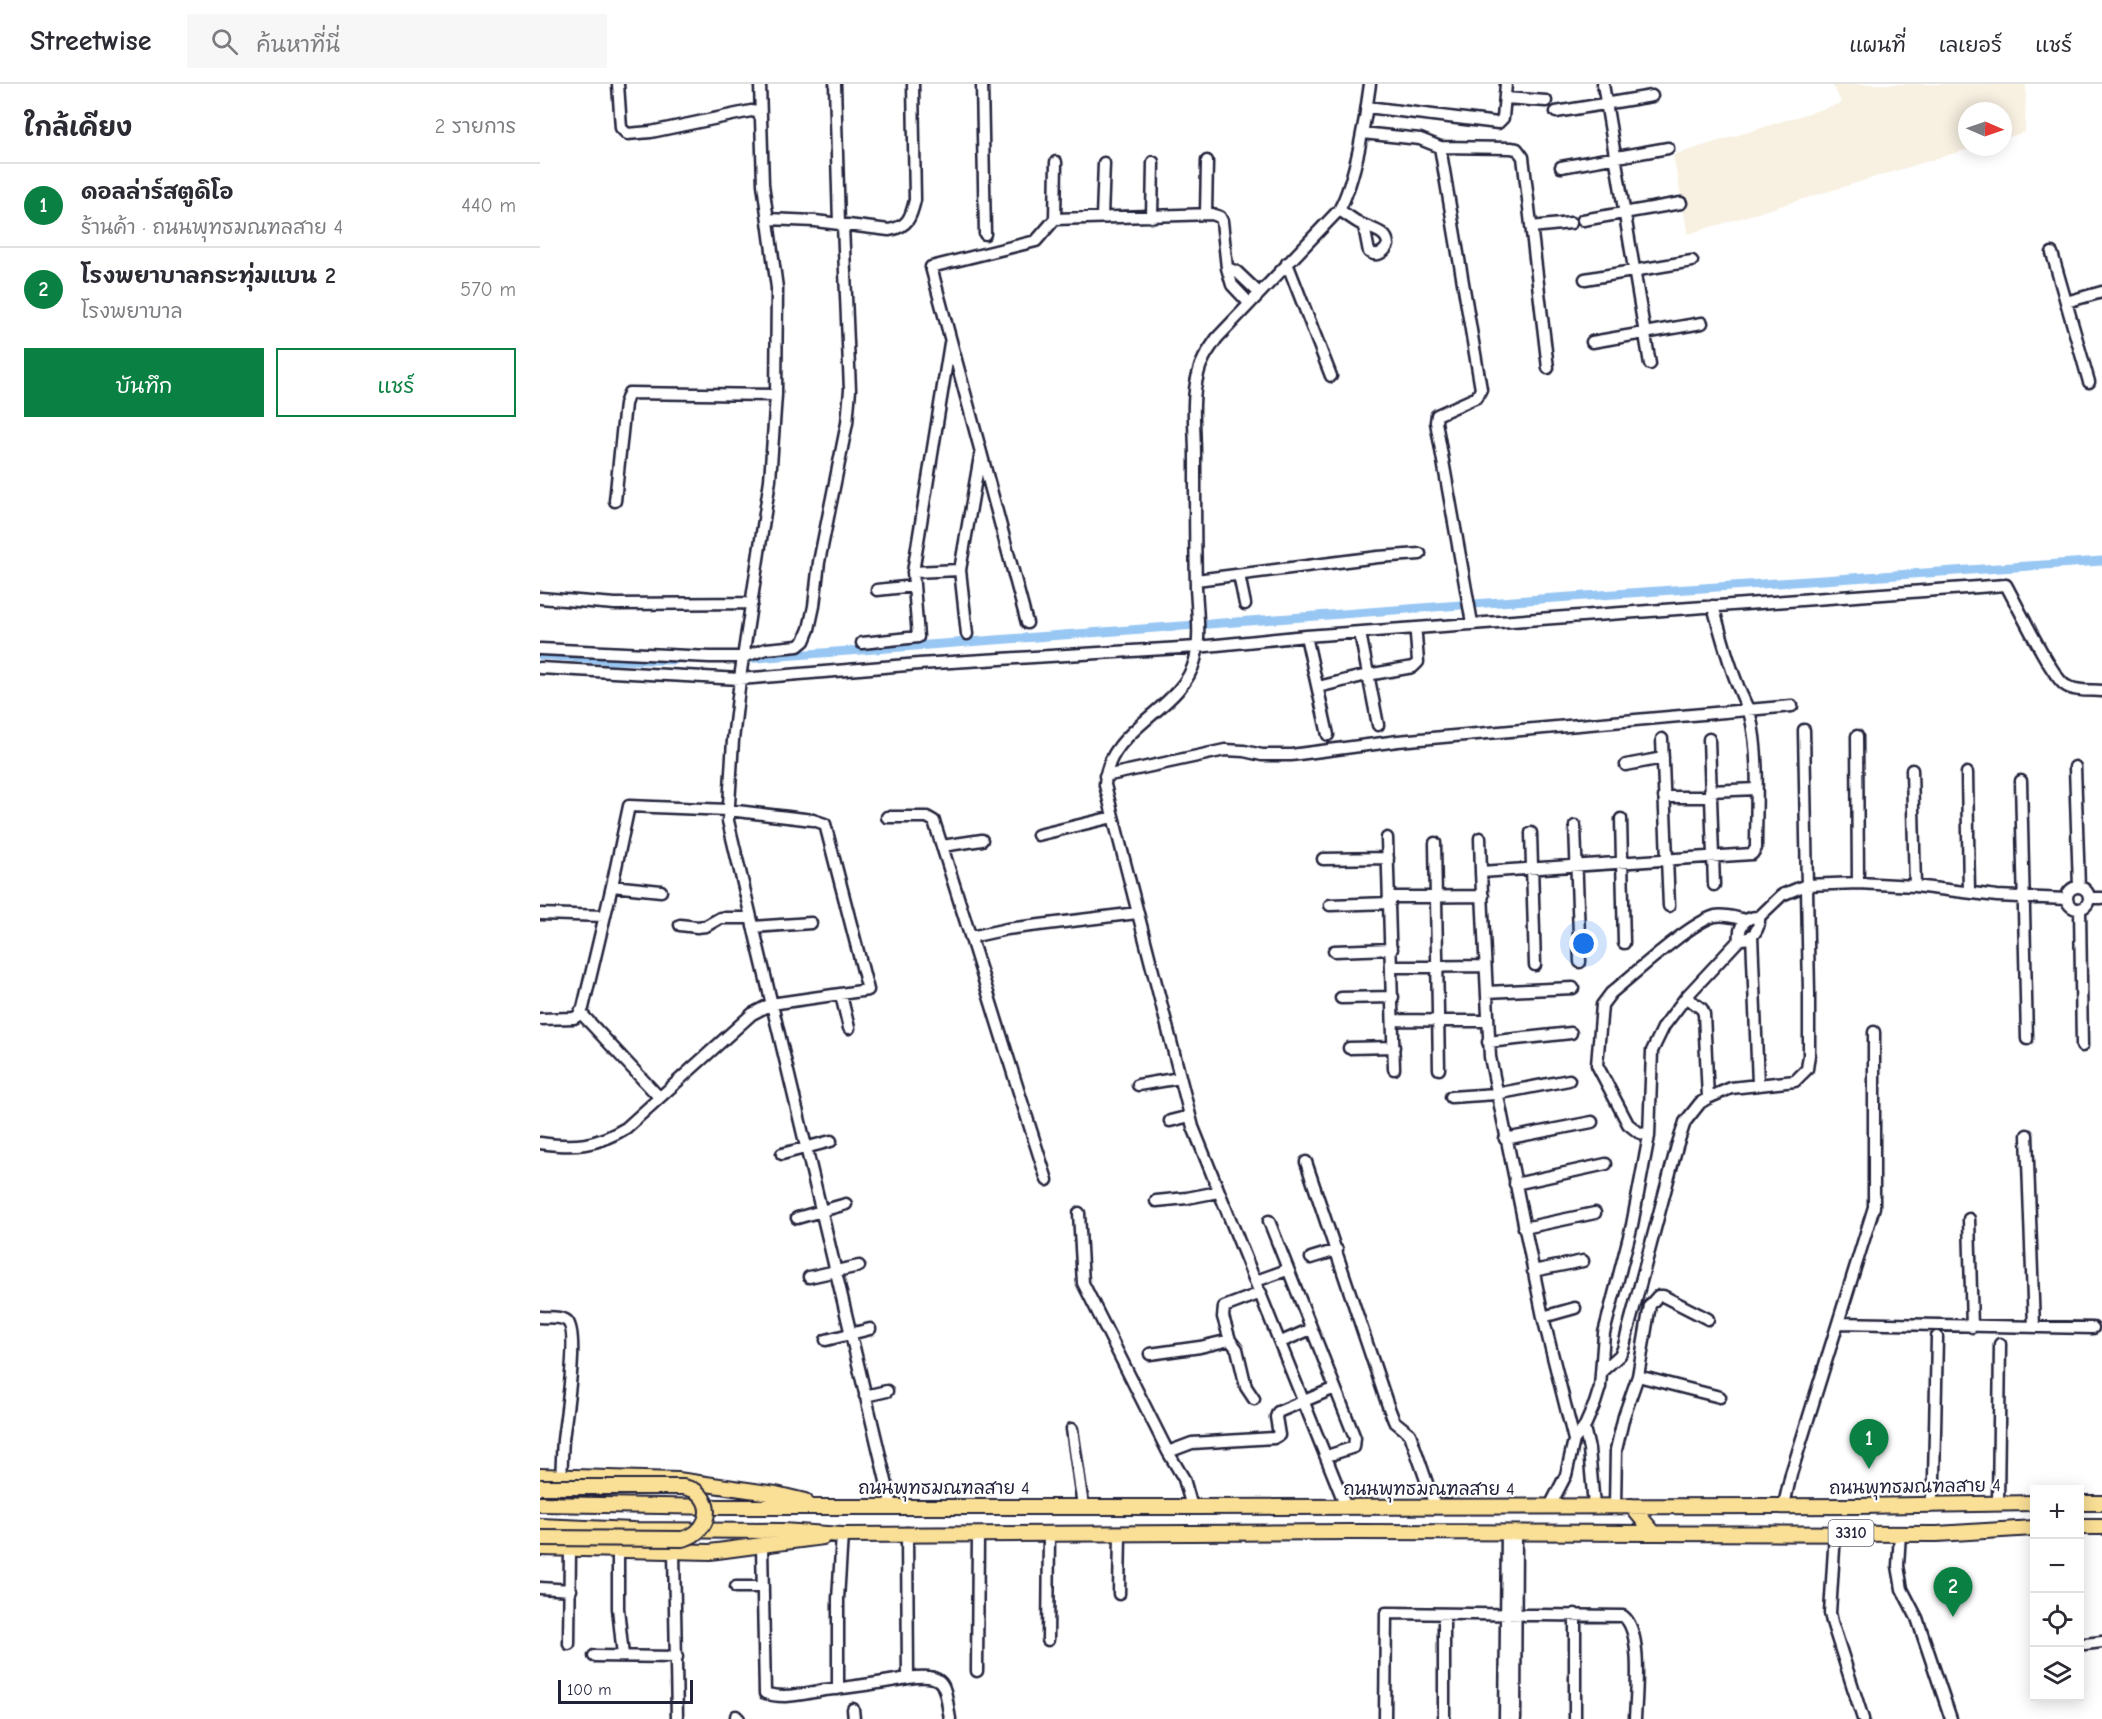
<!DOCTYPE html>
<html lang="th">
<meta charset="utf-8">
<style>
:root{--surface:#fff;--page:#f7f7f7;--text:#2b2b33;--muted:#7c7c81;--line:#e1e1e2;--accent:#0b8043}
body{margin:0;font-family:"Comic Neue","Playpen Sans Thai",sans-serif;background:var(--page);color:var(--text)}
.controls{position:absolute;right:18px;bottom:18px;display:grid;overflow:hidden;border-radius:0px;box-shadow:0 3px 15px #0003}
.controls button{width:54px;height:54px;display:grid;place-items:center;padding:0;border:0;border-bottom:2px solid var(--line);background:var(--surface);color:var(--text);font:30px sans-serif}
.compass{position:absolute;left:1418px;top:18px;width:54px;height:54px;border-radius:50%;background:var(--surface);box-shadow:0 3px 15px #0003;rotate:92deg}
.scale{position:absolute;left:18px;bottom:15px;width:135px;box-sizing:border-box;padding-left:6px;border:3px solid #22223b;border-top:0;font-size:16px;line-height:21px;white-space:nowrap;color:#22223b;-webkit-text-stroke:4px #fff;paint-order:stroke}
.you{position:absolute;left:1044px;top:860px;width:21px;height:21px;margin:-15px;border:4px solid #fff;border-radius:50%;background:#1a73e8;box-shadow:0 0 0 9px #1a73e833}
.badge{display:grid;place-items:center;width:39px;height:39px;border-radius:50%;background:var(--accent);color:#fff;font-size:20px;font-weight:700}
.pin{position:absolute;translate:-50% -50px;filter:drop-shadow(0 2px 3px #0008)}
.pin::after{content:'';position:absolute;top:32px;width:21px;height:18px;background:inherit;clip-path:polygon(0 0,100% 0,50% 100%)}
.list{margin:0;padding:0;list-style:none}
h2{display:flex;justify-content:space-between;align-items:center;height:78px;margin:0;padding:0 24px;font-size:26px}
h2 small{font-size:20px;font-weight:400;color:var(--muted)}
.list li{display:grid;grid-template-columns:39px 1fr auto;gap:18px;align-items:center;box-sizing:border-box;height:84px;padding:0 24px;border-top:2px solid var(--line)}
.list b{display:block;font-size:22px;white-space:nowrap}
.list p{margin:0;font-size:20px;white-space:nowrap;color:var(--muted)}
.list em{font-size:20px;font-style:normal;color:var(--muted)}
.actions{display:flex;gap:12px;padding:18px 24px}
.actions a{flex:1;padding:14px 0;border:2px solid var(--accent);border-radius:0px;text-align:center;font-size:21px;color:var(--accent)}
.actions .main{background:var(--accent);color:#fff}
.icon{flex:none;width:33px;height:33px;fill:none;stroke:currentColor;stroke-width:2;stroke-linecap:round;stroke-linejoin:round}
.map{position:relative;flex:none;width:1562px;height:1635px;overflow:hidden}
header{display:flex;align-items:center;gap:36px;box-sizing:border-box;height:84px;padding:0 30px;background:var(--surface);border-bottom:2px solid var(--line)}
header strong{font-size:28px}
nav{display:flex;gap:33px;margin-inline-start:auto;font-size:21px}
.search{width:420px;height:54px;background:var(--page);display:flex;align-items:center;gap:15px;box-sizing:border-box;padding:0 21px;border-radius:0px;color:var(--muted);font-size:22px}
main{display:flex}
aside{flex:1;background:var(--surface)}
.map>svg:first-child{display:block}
.built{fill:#f8f1e2}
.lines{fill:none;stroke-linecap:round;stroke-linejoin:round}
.canal{stroke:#98c7f3;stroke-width:9}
.minor-casing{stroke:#22223b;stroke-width:15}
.major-casing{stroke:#22223b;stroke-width:18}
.minor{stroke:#fff;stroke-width:10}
.major{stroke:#fadf96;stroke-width:14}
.major-bridge-casing{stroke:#22223b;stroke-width:18;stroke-linecap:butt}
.major-bridge{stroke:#fadf96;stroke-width:14}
.labels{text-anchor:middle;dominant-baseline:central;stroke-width:4.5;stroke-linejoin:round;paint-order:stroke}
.shield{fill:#fff;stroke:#646476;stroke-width:1.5}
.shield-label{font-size:16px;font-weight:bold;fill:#22223b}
.street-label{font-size:18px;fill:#22223b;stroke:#fff}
</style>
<header>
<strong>Streetwise</strong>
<div class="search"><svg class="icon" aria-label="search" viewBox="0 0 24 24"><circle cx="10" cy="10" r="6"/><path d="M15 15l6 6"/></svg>ค้นหาที่นี่</div>
<nav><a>แผนที่</a><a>เลเยอร์</a><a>แชร์</a></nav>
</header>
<main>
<aside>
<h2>ใกล้เคียง<small>2 รายการ</small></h2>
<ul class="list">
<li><span class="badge">1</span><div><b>ดอลล่าร์สตูดิโอ</b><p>ร้านค้า · ถนนพุทธมณฑลสาย 4</p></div><em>440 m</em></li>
<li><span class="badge">2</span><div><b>โรงพยาบาลกระทุ่มแบน 2</b><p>โรงพยาบาล</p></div><em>570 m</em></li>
</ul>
<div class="actions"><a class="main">บันทึก</a><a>แชร์</a></div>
</aside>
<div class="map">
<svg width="1562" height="1635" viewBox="0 0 1562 1635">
<rect width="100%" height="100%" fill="#fff"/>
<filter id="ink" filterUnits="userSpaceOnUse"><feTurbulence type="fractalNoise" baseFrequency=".0167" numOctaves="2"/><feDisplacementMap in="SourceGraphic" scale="12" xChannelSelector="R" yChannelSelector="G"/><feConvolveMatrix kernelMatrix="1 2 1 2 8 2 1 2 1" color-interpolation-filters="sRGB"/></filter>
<g filter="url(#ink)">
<path class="built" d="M 1292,0 L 1486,0 L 1485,48 L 1463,55 L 1463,27 L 1427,27 L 1427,63 L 1435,63 L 1148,150 L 1133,71 L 1302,19 Z"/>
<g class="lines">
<path class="canal" d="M 0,571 L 74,576 L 135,576
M 203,575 L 1001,515 L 1562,477"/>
<defs>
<path id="minor" d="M 78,0 L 81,44 L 87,50 L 111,48 L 211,27 L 217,28 L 221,34 L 223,100 L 237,204 L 236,311 L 230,396 L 201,587 L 193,656 L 188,737 L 352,1422
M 220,0 L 221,34
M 295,0 L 299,140
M 442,0 L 445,150
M 1063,0 L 1110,280
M 965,14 L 1006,17
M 827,23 L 958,39 L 963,34 L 966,0
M 1016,28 L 1112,12
M 822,49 L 880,55 L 900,63 L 971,64 L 977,65 L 983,73 L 1008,284
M 900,63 L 941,305 L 937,313 L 897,331 L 896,338 L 932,539
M 1021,83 L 1128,64
M 799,126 C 806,130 812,135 819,139 C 830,145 848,147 848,161 C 844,169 837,173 829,168 L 824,142
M 666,130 L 667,77
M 562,133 L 564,79
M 612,133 L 613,78
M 228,135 L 275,137 L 349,146 C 368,143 371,133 375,116 L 373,0
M 515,135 L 516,78
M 1043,136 L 1141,119
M 991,143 L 1031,139
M 1512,169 L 1549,298
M 747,179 L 791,292
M 1045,195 L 1152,177
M 1526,218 L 1562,208
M 709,219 L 692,201 L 687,184 L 697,188 L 719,209
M 1052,258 L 1162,239
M 75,417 L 85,320 L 89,309 L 236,311
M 373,488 L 420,486
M 699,491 L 705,520
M 656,496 L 838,473 L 880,470
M 337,506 L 374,502
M 0,514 L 75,520 L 212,519
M 1173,522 C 1183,558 1192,592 1208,625
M 487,539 L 391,183 L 496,157 L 515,135 L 672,130 L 680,133 L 682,137 L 687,184
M 820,549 L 838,641
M 427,550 L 420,486 L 440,372
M 766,552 L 788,651
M 322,559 L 378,553 L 373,488 L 410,259
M 0,565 L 170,573 L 203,573 L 226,565 L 258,562 L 264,557 L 269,545 L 274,522 L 279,478 L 307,339 L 310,306 L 303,141
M 0,584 L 200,595 L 379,580 L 657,563 L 766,552 L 1466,501 C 1476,519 1512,593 1525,601 C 1534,608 1551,606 1562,607
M 778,603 L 827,591 L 873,583 L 878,578 L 876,551
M 1317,652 L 1318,799
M 1122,655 L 1129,822
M 1169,655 L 1174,801
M 1086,681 L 1123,674
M 1535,683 L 1539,803
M 1372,686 L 1375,802
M 1427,689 L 1429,808
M 565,692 L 685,666 L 704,667 L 722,671 L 751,671 L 858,657 L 1252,622
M 1481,697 L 1487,955
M 1170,707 L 1216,705
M 1124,713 L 1170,713
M 347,733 L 387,733 L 394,737 C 432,856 468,976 507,1096
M 1081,735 L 1084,859
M 1035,742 L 1040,878
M 991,749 L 995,881
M 498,751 L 573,733
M 847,754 L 854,985
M 940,754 L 941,788 L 1212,770 L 1216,764 C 1216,723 1220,670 1210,631
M 895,759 L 899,985
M 402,762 L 442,756
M 783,775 L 848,774
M 941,788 L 950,973 L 1003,1233 L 1034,1356
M 72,802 L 121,807
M1527 814a11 11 0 1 1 22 0a11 11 0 1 1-22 0Z
M 849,813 L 943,812
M 1549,814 L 1562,814
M 790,821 L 850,819
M 1540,826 L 1542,962
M 0,830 L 65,832
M 140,841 L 157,843 L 166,842 L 180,834 L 211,834
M 213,843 L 271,839
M 1212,851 L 1218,1000
M 431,853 L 467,845 L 597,829
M 1200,855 C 1213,856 1220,845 1219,833 L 1242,811 L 1266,801 L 1318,799 L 1375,802 L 1457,812 L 1527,815
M 794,867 L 852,865
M 853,883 L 945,882
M 947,908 L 1033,904
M 301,911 L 309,944
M 1146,913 L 1162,925 L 1164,930 L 1168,1014
M 801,914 L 853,913
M 40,928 L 119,1013
M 0,935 L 34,934 L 39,931 L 43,924 L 72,802 L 89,722 L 188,726 L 273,736 L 285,740 L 328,906 L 231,920 L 212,930 L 86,1044 C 56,1062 35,1064 0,1059
M 853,936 L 947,937
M 948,958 L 1031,949
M 809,964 L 854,963
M 598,1001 L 640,994
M 911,1013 L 956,1010 L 1029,996
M 630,1037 L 650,1032
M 1487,1051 L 1494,1243
M 1109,1052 L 1098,1048 L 1088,1040 L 1057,981 L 1062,921 L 1071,909 C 1093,891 1151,838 1175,832 C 1186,830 1196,834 1206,836
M 965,1055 L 1052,1038
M 242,1070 L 291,1057
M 766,1078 L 847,1319 L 854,1337 L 870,1350 L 895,1422
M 975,1100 L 1066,1080
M 616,1117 L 647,1114 L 678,1108
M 539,1129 L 543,1199 L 628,1368
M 257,1134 L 306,1120
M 1429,1135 L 1432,1243
M 729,1137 L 815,1354 L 814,1363 L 787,1372
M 984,1144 L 1055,1129
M 771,1174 L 797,1166
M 993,1187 L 1043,1177
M 269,1193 L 319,1182
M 716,1197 L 747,1186
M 0,1233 C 8,1234 21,1232 27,1237 C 40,1248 25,1337 23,1356 C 22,1368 22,1381 21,1393
M 1003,1233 L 1035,1224
M 1298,1239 L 1553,1244
M 286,1256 L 330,1245
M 690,1256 L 697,1265 L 706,1303 L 714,1315
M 741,1258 L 771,1245
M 610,1270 L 660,1263 L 690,1256 L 683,1233 L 684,1223 L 721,1209
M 1061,1288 L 1080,1271 L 1083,1265 L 1137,1062 L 1145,1038 L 1160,1019 L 1168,1014 L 1191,1004 L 1255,997 L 1267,985 L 1269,971 L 1269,909 L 1264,646
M 1098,1292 L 1180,1313
M 325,1312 L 347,1307
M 1044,1344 L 1049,1365 L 1054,1422
M 532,1345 L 543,1422
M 1458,1420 L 1460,1260
M 1244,1421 L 1251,1390 L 1334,1123 L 1334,948
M 1391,1421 L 1394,1394 L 1397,1253
M 1010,1422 L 1026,1391 L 1034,1356 L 1044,1344 L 1055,1319 L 1060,1303 L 1064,1249 L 1092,1141 L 1109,1052 L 1112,967 L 1124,942 L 1146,913 L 1200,855 C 1198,842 1206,832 1219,833
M 1075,1422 L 1076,1366 L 1084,1332 L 1098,1292 L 1110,1221 L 1118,1212 L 1123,1212 L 1168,1235
M 652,1423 L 644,1395 L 628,1368 L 652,1359 L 734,1354 L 739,1351 L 736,1333 L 738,1328 L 795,1304
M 806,1423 L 653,1043 L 565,701 C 566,644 642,627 655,576 C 661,553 657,527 656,503 C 655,459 655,416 655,372 C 655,345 651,316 658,290 C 661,276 669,266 677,254 L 799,126 C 815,98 826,33 830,0
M 367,1449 L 368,1594 C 408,1588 404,1602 410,1635
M 1295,1449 L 1290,1529 L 1292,1538 L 1323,1635
M 1360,1449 L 1358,1482 L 1362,1505 L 1377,1534 L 1411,1635
M 222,1463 L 225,1609 C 244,1616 266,1609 285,1606 C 313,1603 340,1599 368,1594
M 78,1466 L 78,1524 L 83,1572
M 134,1468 L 137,1635
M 196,1503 L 223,1503
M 0,1504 L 31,1506
M 579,1510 L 580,1449
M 508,1556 L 509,1449
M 29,1560 L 30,1465
M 1545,1560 L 1562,1558
M 54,1572 L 137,1573
M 437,1587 L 438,1450
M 298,1605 L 298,1515 L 302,1451
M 313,1625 L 314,1635
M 196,1632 L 199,1635
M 845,1635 L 846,1529 L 1083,1532 C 1103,1547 1096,1611 1095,1635
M 904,1635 L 904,1530
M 965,1635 L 967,1449
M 975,1635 L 976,1449
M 1035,1635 L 1035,1530"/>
<path id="major" d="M 0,1392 L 138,1396 L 236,1410 L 265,1417
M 1540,1419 L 1562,1419
M 0,1420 L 181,1423 L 652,1423 L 1319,1422 L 1494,1419
M 1091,1422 L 1114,1449
M 0,1442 L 93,1446 L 242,1447 L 302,1451 L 813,1448 L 1397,1450 L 1494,1444
M 1540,1443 L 1562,1443
M 0,1464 L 170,1468 L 283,1453"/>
</defs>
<use href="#minor" class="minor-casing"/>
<use href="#major" class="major-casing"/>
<use href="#minor" class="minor"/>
<use href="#major" class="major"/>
<defs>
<path id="major-bridge" d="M 0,1403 L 143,1403 C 147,1404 154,1405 157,1408 C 177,1425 164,1451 142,1455 L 0,1454"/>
</defs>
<use href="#major-bridge" class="major-bridge-casing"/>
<use href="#major-bridge" class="major-bridge"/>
</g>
</g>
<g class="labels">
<rect class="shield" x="1288.5" y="1436" width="45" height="26" rx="4.5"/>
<g class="shield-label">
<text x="1311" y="1449">3310</text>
</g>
<g class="street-label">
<text transform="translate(1375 1403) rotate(-1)">ถนนพุทธมณฑลสาย 4</text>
<text x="404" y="1404">ถนนพุทธมณฑลสาย 4</text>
<text x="889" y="1405">ถนนพุทธมณฑลสาย 4</text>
</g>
</g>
</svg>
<div class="controls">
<button>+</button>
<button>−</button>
<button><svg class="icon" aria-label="locate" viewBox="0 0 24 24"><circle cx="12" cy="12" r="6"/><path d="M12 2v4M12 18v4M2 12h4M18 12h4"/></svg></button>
<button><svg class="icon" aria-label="layers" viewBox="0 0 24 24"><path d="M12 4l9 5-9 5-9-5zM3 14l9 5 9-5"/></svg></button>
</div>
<svg class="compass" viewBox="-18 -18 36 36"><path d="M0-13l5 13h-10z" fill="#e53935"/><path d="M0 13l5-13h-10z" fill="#7c7c81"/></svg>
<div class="scale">100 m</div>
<div class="you"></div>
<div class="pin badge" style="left:1329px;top:1385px">1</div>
<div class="pin badge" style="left:1413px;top:1533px">2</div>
</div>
</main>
